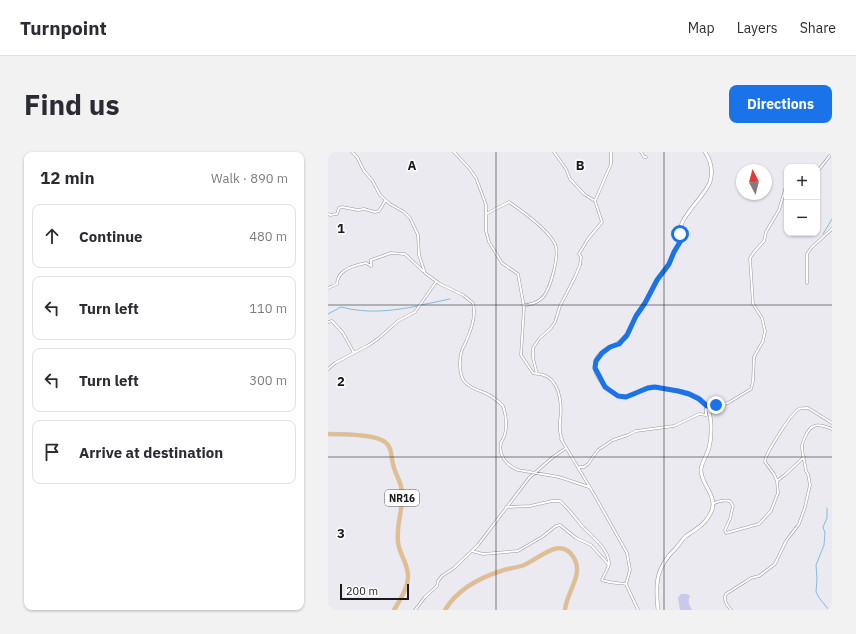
<!DOCTYPE html>
<meta charset="utf-8">
<style>
:root{--surface:#fff;--page:#f2f2f3;--text:#2b2b33;--muted:#7c7c81;--line:#e1e1e2;--accent:#1a73e8}
body{margin:0;font-family:"IBM Plex Sans",sans-serif;background:var(--page);color:var(--text)}
.controls{position:absolute;right:12px;top:12px;display:grid;overflow:hidden;border-radius:8px;box-shadow:0 1px 3px #0004}
.controls button{width:36px;height:36px;display:grid;place-items:center;padding:0;border:0;border-bottom:1px solid var(--line);background:var(--surface);color:var(--text);font:20px sans-serif}
.compass{position:absolute;left:408px;top:12px;width:36px;height:36px;border-radius:50%;background:var(--surface);box-shadow:0 1px 3px #0004;rotate:353deg}
.scale{position:absolute;left:12px;bottom:10px;width:69px;box-sizing:border-box;padding-left:4px;border:2px solid #1a1a1c;border-top:0;font-size:11px;line-height:14px;white-space:nowrap;color:#1a1a1c;-webkit-text-stroke:3px #fff;paint-order:stroke}
.stop{position:absolute;width:12px;height:12px;margin:-9px;border:3px solid #1a73e8;border-radius:50%;background:#fff}
.stop.end{background:#1a73e8;border-color:#fff;box-shadow:0 1px 4px #0008}
.list{margin:0;padding:0;list-style:none}
h2{display:flex;justify-content:space-between;align-items:center;height:52px;margin:0;padding:0 16px;font-size:17px}
h2 small{font-size:13px;font-weight:400;color:var(--muted)}
.list li{display:grid;grid-template-columns:26px 1fr auto;gap:12px;align-items:center;box-sizing:border-box;height:64px;margin:0 8px 8px;padding:0 8px;border:1px solid var(--line);border-radius:8px}
.list b{display:block;font-size:15px;white-space:nowrap}
.list em{font-size:13px;font-style:normal;color:var(--muted)}
.icon{flex:none;width:22px;height:22px;fill:none;stroke:currentColor;stroke-width:2;stroke-linecap:round;stroke-linejoin:round}
.map{position:relative;flex:none;width:504px;height:458px;overflow:hidden;border-radius:8px}
header{display:flex;align-items:center;gap:24px;box-sizing:border-box;height:56px;padding:0 20px;background:var(--surface);border-bottom:1px solid var(--line)}
header strong{font-size:19px}
nav{display:flex;gap:22px;margin-inline-start:auto;font-size:14px}
.intro{display:flex;align-items:center;justify-content:space-between;box-sizing:border-box;height:96px;padding:0 24px}
h1{margin:0;font-size:28px}
.button{padding:10px 18px;border-radius:8px;background:var(--accent);color:#fff;font-size:14px;font-weight:700}
main{display:flex;gap:24px;padding:0 24px}
aside{flex:1;background:var(--surface);border-radius:8px;box-shadow:0 1px 3px #0004}
.map>svg:first-child{display:block}
.green{fill:#c9c9ec}
.lines{fill:none;stroke-linecap:round;stroke-linejoin:round}
.stream{stroke:#84bbdf;stroke-width:1}
.street-casing{stroke:#97989d;stroke-width:3}
.secondary-casing{stroke:#97989d;stroke-width:4}
.primary-casing{stroke:#c8c8c9;stroke-width:4.5}
.street{stroke:#fff;stroke-width:2}
.secondary{stroke:#fff;stroke-width:3}
.primary{stroke:#e4bd8a;stroke-width:3.5}
.route{stroke:#1a73e8;stroke-width:5}
.grid{fill:none;stroke:#1a1a1c;stroke-width:1;stroke-opacity:0.55}
.labels{text-anchor:middle;dominant-baseline:central;stroke-width:3;stroke-linejoin:round;paint-order:stroke}
.shield{fill:#fff;stroke:#5f5f60;stroke-width:1}
.shield-label{font-size:10px;font-weight:bold;fill:#1a1a1c}
.grid-label{font-size:13px;text-anchor:middle;font-weight:bold;fill:#1a1a1c;stroke:#fff;stroke-width:3;stroke-linejoin:round;paint-order:stroke}
</style>
<header>
<strong>Turnpoint</strong>
<nav><a>Map</a><a>Layers</a><a>Share</a></nav>
</header>
<div class="intro"><h1>Find us</h1><a class="button">Directions</a></div>
<main>
<aside>
<h2>12 min<small>Walk · 890 m</small></h2>
<ul class="list">
<li><svg class="icon" aria-label="ahead" viewBox="0 0 24 24"><path d="M12 20V5M6 11l6-6 6 6"/></svg><div><b>Continue</b></div><em>480 m</em></li>
<li><svg class="icon" aria-label="left" viewBox="0 0 24 24"><path d="M17 20v-9H6M10 6l-5 5 5 5"/></svg><div><b>Turn left</b></div><em>110 m</em></li>
<li><svg class="icon" aria-label="left" viewBox="0 0 24 24"><path d="M17 20v-9H6M10 6l-5 5 5 5"/></svg><div><b>Turn left</b></div><em>300 m</em></li>
<li><svg class="icon" aria-label="arrive" viewBox="0 0 24 24"><path d="M6 21V4h12l-3 4 3 4H6"/></svg><div><b>Arrive at destination</b></div></li>
</ul>
</aside>
<div class="map">
<svg width="504" height="458" viewBox="0 0 504 458">
<rect width="100%" height="100%" fill="#eaeaf0"/>
<path class="green" d="M 353,442 L 359,442 L 362,444 C 359,449 362,454 364,458 L 352,458 L 350,446 Z"/>
<g class="lines">
<path class="stream" d="M 495,82 L 504,67
M 93,153 L 122,147
M 0,162 L 13,155 C 39,162 64,159 90,154
M 499,356 L 499,366 L 495,375 L 497,381 L 496,393 L 488,413 L 489,427 L 488,440 L 492,447 L 501,458"/>
<defs>
<path id="street" d="M 24,0 L 29,5 L 36,19 L 44,28 L 52,43 L 62,52 L 76,60 L 82,66 L 90,83 L 91,103 L 97,121 L 112,132 L 135,143 L 145,151 C 148,163 144,176 139,187 C 138,191 135,195 134,198 C 131,206 131,222 136,229 C 141,236 150,238 157,241 C 164,244 170,249 175,254 C 178,263 179,274 177,282 C 176,286 174,288 173,291 C 170,303 179,314 190,318 L 231,325 L 261,335
M 126,0 L 141,16 L 148,26 L 154,42 L 158,53 L 158,79 L 161,90 L 174,111 L 190,122 L 196,155 L 193,203 L 205,221 C 210,222 216,222 220,225 C 233,234 234,255 232,269 C 232,275 231,281 234,287 L 233,287 L 267,344 L 299,401 L 302,418 L 298,432 L 310,458
M 226,0 L 238,17 L 242,27 L 256,42 L 267,49
M 313,0 L 316,5 L 318,5
M 489,20 L 504,1
M 0,62 L 2,63 L 9,62 L 11,56 L 14,55 L 30,58 L 36,57 L 47,60 L 51,59 L 57,49
M 158,62 L 181,50 C 194,59 221,79 227,92 C 232,103 222,140 213,147 C 208,151 201,153 195,153
M 479,131 L 479,102 L 484,95 L 504,77
M 0,136 L 9,132 C 9,118 27,113 38,111 L 43,114 L 43,108 L 63,101 L 77,102 L 95,119
M 0,170 L 4,169 L 15,181 L 26,201
M 0,217 L 7,211 L 41,193 L 51,186 L 70,169 L 87,160 L 108,130
M 209,222 L 205,206 L 205,196 L 211,187 L 223,176 L 227,170 L 232,154 L 247,125 L 252,113 L 253,105 L 251,102 L 260,87 L 274,70 L 267,49 L 283,12 L 283,0
M 251,316 L 252,315 L 256,315 L 260,312 L 270,298 L 285,288 L 300,283 L 308,279 L 346,274 L 371,262 L 378,263 L 378,255 L 400,251 L 423,237 L 425,229 L 426,205 L 435,189 L 437,179 L 434,166 L 425,152 L 422,106 L 426,100 L 436,89 L 438,80 L 451,58 L 459,31
M 449,329 L 458,322 L 476,305
M 385,352 C 390,349 396,348 402,349 L 405,354 L 402,367 L 397,378 L 398,381 L 431,372 L 443,359 L 450,341 L 449,329 L 446,322 L 437,310 L 438,305 C 442,296 463,261 471,257 C 473,256 477,256 480,256 L 504,271
M 178,355 L 202,354 L 224,349 L 232,349 C 241,357 247,366 255,375 C 264,385 279,395 281,410 C 281,417 276,422 274,428 C 282,431 290,431 298,432
M 144,399 L 155,402 L 190,399 L 214,385 L 228,374 L 232,373 L 248,386 L 263,393 L 281,413
M 87,458 L 97,445 L 109,434 L 110,429 L 114,424 L 126,416 L 150,393 L 201,326 L 225,305 L 238,296
M 403,458 C 399,453 395,448 398,442 L 423,426 L 431,424 L 447,412 L 458,389 L 471,372 L 477,355 L 482,333 L 480,322 L 478,319 C 477,311 474,302 474,294 C 474,291 476,288 477,285 C 483,271 490,271 504,277"/>
<path id="secondary" d="M 330,458 C 327,431 328,415 348,396 C 352,392 354,387 358,384 C 369,377 379,371 384,358 C 389,342 372,332 373,317 C 374,310 379,303 381,296 C 384,285 384,267 380,256 C 373,240 351,239 336,237 C 331,236 326,234 321,235 C 312,237 304,246 295,245 C 282,243 262,222 268,208 C 274,194 291,195 299,184 C 303,178 304,170 308,164 C 312,158 316,152 320,146 C 324,140 326,133 330,127 C 334,122 339,117 341,112 C 343,108 344,104 346,100 C 347,96 351,93 352,90 C 354,83 351,77 354,71 C 361,56 377,43 382,30 C 385,20 383,9 377,0"/>
<path id="primary" d="M 0,282 C 13,282 47,282 57,290 C 64,295 63,304 65,312 C 67,323 74,330 74,341 C 75,358 68,373 70,390 C 71,402 80,411 80,424 C 80,436 72,448 66,458
M 117,458 C 129,438 151,426 173,419 C 180,416 189,416 196,413 C 211,407 233,383 246,406 C 256,423 238,441 237,458"/>
</defs>
<use href="#street" class="street-casing"/>
<use href="#secondary" class="secondary-casing"/>
<use href="#primary" class="primary-casing"/>
<use href="#street" class="street"/>
<use href="#secondary" class="secondary"/>
<use href="#primary" class="primary"/>
</g>
<g class="lines">
<path class="route" d="M 352,82 L 352,90 L 346,100 L 341,112 L 329,128 L 317,151 L 308,164 L 299,183 L 291,192 L 282,195 L 274,201 L 268,209 L 267,216 L 277,235 L 290,244 L 298,245 L 320,236 L 327,235 L 350,239 L 361,242 L 371,247 L 379,254 L 388,253"/>
</g>
<path class="grid" d="M 168,0 L 168,458M 336,0 L 336,458M 0,153 L 504,153M 0,305 L 504,305"/>
<g class="labels">
<rect class="shield" x="57" y="338" width="34" height="16" rx="3"/>
<g class="shield-label">
<text x="74" y="346">NR16</text>
</g>
</g>
<g class="grid-label">
<text x="84" y="18">A</text>
<text x="252" y="18">B</text>
<text x="13" y="81">1</text>
<text x="13" y="234">2</text>
<text x="13" y="386">3</text>
</g>
</svg>
<div class="controls">
<button>+</button>
<button>−</button>
</div>
<svg class="compass" viewBox="-18 -18 36 36"><path d="M0-13l5 13h-10z" fill="#e53935"/><path d="M0 13l5-13h-10z" fill="#7c7c81"/></svg>
<div class="scale">200 m</div>
<div class="stop" style="left:352px;top:82px"></div>
<div class="stop end" style="left:388px;top:253px"></div>
</div>
</main>
